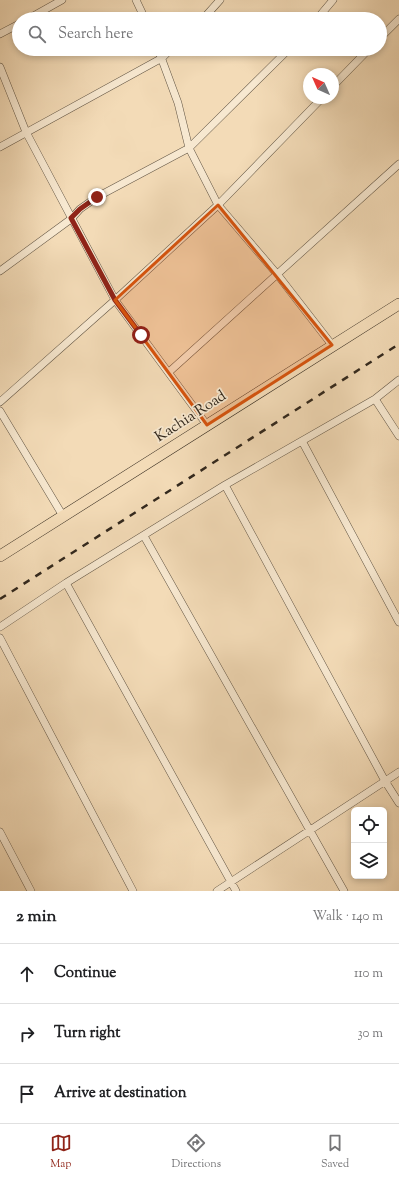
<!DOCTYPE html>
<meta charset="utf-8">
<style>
:root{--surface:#fff;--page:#f6f6f6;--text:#202124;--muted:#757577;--line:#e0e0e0;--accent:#8f2418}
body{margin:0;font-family:"Sorts Mill Goudy",serif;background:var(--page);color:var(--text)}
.controls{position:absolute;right:12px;bottom:12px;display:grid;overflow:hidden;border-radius:6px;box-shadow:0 2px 6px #0003}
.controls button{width:36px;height:36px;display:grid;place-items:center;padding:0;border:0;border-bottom:1px solid var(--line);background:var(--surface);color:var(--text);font:20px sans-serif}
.compass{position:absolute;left:303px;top:68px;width:36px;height:36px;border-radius:50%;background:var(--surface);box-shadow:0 2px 6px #0003;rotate:315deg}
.stop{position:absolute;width:12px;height:12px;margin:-9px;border:3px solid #8f2418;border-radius:50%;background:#fff}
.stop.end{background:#8f2418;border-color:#fff;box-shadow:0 1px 4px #0008}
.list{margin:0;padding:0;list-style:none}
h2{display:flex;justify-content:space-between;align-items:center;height:52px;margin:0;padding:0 16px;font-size:17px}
h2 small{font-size:13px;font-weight:400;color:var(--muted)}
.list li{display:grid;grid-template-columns:26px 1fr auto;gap:12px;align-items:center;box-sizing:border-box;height:60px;padding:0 16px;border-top:1px solid var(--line)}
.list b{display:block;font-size:15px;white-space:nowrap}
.list em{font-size:13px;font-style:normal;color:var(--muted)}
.icon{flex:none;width:22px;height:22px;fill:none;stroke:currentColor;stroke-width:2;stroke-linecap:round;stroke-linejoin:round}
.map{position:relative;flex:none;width:399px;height:891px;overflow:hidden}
.search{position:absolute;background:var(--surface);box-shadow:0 2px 6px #0003;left:12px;right:12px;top:12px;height:44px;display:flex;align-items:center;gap:10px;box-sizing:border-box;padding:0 14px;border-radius:22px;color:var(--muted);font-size:15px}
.sheet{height:232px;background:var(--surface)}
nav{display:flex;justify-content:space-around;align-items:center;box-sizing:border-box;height:56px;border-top:1px solid var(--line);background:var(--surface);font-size:11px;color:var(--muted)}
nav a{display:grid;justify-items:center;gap:2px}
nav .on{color:var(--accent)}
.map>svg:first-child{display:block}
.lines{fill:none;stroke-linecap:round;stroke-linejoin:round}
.street-casing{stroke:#625544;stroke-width:8}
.primary-casing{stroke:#32281d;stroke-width:12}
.street{stroke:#f7e8d0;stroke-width:7}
.primary{stroke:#f3dbb7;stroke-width:11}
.rail{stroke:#32281d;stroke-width:2.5;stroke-dasharray:7 7;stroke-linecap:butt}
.route{stroke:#8f2418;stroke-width:5}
.marked{fill:#d6540e;fill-opacity:0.2;stroke:#d6540e;stroke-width:3;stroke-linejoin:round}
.labels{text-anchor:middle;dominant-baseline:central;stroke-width:3.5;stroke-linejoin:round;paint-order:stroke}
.street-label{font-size:15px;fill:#32281d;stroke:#f7e8d0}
</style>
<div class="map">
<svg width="399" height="891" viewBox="0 0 399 891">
<rect width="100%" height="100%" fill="#f3dbb7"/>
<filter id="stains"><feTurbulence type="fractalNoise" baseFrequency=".005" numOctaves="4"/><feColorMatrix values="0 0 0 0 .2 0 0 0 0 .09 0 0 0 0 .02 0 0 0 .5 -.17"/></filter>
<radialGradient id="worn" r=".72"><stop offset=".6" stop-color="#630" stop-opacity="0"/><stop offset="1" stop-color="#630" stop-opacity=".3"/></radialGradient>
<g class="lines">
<defs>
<path id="street" d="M 136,0 L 145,19
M 28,19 L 62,0
M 203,19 L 220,0
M 317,19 L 333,0
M 0,34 L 19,24
M 380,38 L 399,19
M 158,49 L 178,103 L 189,148 L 218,205 L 277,274 L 332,345
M 0,67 L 26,132 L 115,300 L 207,425
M 333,86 L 369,49
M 0,147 L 162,58 L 171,49
M 0,271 L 71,219 L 80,209 L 97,197 L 189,148 L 289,49
M 169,372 L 399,164
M 375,399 L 399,436
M 0,402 L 115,300 L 218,205 L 322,98
M 0,411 L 63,516
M 302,441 L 399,622
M 225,485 L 385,781 L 399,803
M 144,536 L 344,891
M 66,583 L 236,891
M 0,627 L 66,583 L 225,485 L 375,399 L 399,380
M 0,638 L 133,891
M 0,832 L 31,891
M 217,891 L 399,772"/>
<path id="primary" d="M 0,556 L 399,304"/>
</defs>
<use href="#street" class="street-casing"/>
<use href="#primary" class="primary-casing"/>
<use href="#street" class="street"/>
<use href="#primary" class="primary"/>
<path class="rail" d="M 0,599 L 399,344"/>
</g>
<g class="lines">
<path class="route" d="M 97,197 L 80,209 L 71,218 L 115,300 L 141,335"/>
</g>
<path class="marked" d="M 218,205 L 332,345 L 207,425 L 115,300 Z"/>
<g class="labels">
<g class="street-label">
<text transform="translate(191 417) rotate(-33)">Kachia Road</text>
</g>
</g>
<rect width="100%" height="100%" filter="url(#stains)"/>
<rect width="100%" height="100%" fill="url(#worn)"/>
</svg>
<div class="controls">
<button><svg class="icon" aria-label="locate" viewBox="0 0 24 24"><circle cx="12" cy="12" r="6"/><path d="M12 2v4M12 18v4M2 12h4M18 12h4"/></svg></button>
<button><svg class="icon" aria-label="layers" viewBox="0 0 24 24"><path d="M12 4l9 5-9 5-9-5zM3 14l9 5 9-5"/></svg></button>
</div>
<svg class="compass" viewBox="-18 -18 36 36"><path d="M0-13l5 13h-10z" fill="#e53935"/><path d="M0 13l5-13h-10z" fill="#757577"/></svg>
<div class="stop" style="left:141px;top:335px"></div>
<div class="stop end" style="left:97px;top:197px"></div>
<div class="search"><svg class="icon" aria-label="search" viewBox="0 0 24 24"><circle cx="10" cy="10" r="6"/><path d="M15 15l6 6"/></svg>Search here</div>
</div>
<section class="sheet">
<h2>2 min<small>Walk · 140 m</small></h2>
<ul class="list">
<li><svg class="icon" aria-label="ahead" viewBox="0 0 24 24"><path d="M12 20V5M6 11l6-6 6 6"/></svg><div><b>Continue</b></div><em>110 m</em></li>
<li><svg class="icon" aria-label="right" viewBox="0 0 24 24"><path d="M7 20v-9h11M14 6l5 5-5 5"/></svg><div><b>Turn right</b></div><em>30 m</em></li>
<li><svg class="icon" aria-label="arrive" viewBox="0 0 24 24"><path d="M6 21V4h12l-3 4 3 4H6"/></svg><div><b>Arrive at destination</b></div></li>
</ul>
</section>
<nav>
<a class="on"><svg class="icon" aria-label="map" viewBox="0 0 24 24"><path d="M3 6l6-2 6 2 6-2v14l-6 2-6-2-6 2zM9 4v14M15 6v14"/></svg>Map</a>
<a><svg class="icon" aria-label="directions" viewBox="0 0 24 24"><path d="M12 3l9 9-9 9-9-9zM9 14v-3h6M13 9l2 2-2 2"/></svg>Directions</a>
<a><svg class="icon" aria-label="saved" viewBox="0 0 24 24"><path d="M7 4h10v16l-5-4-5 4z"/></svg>Saved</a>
</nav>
